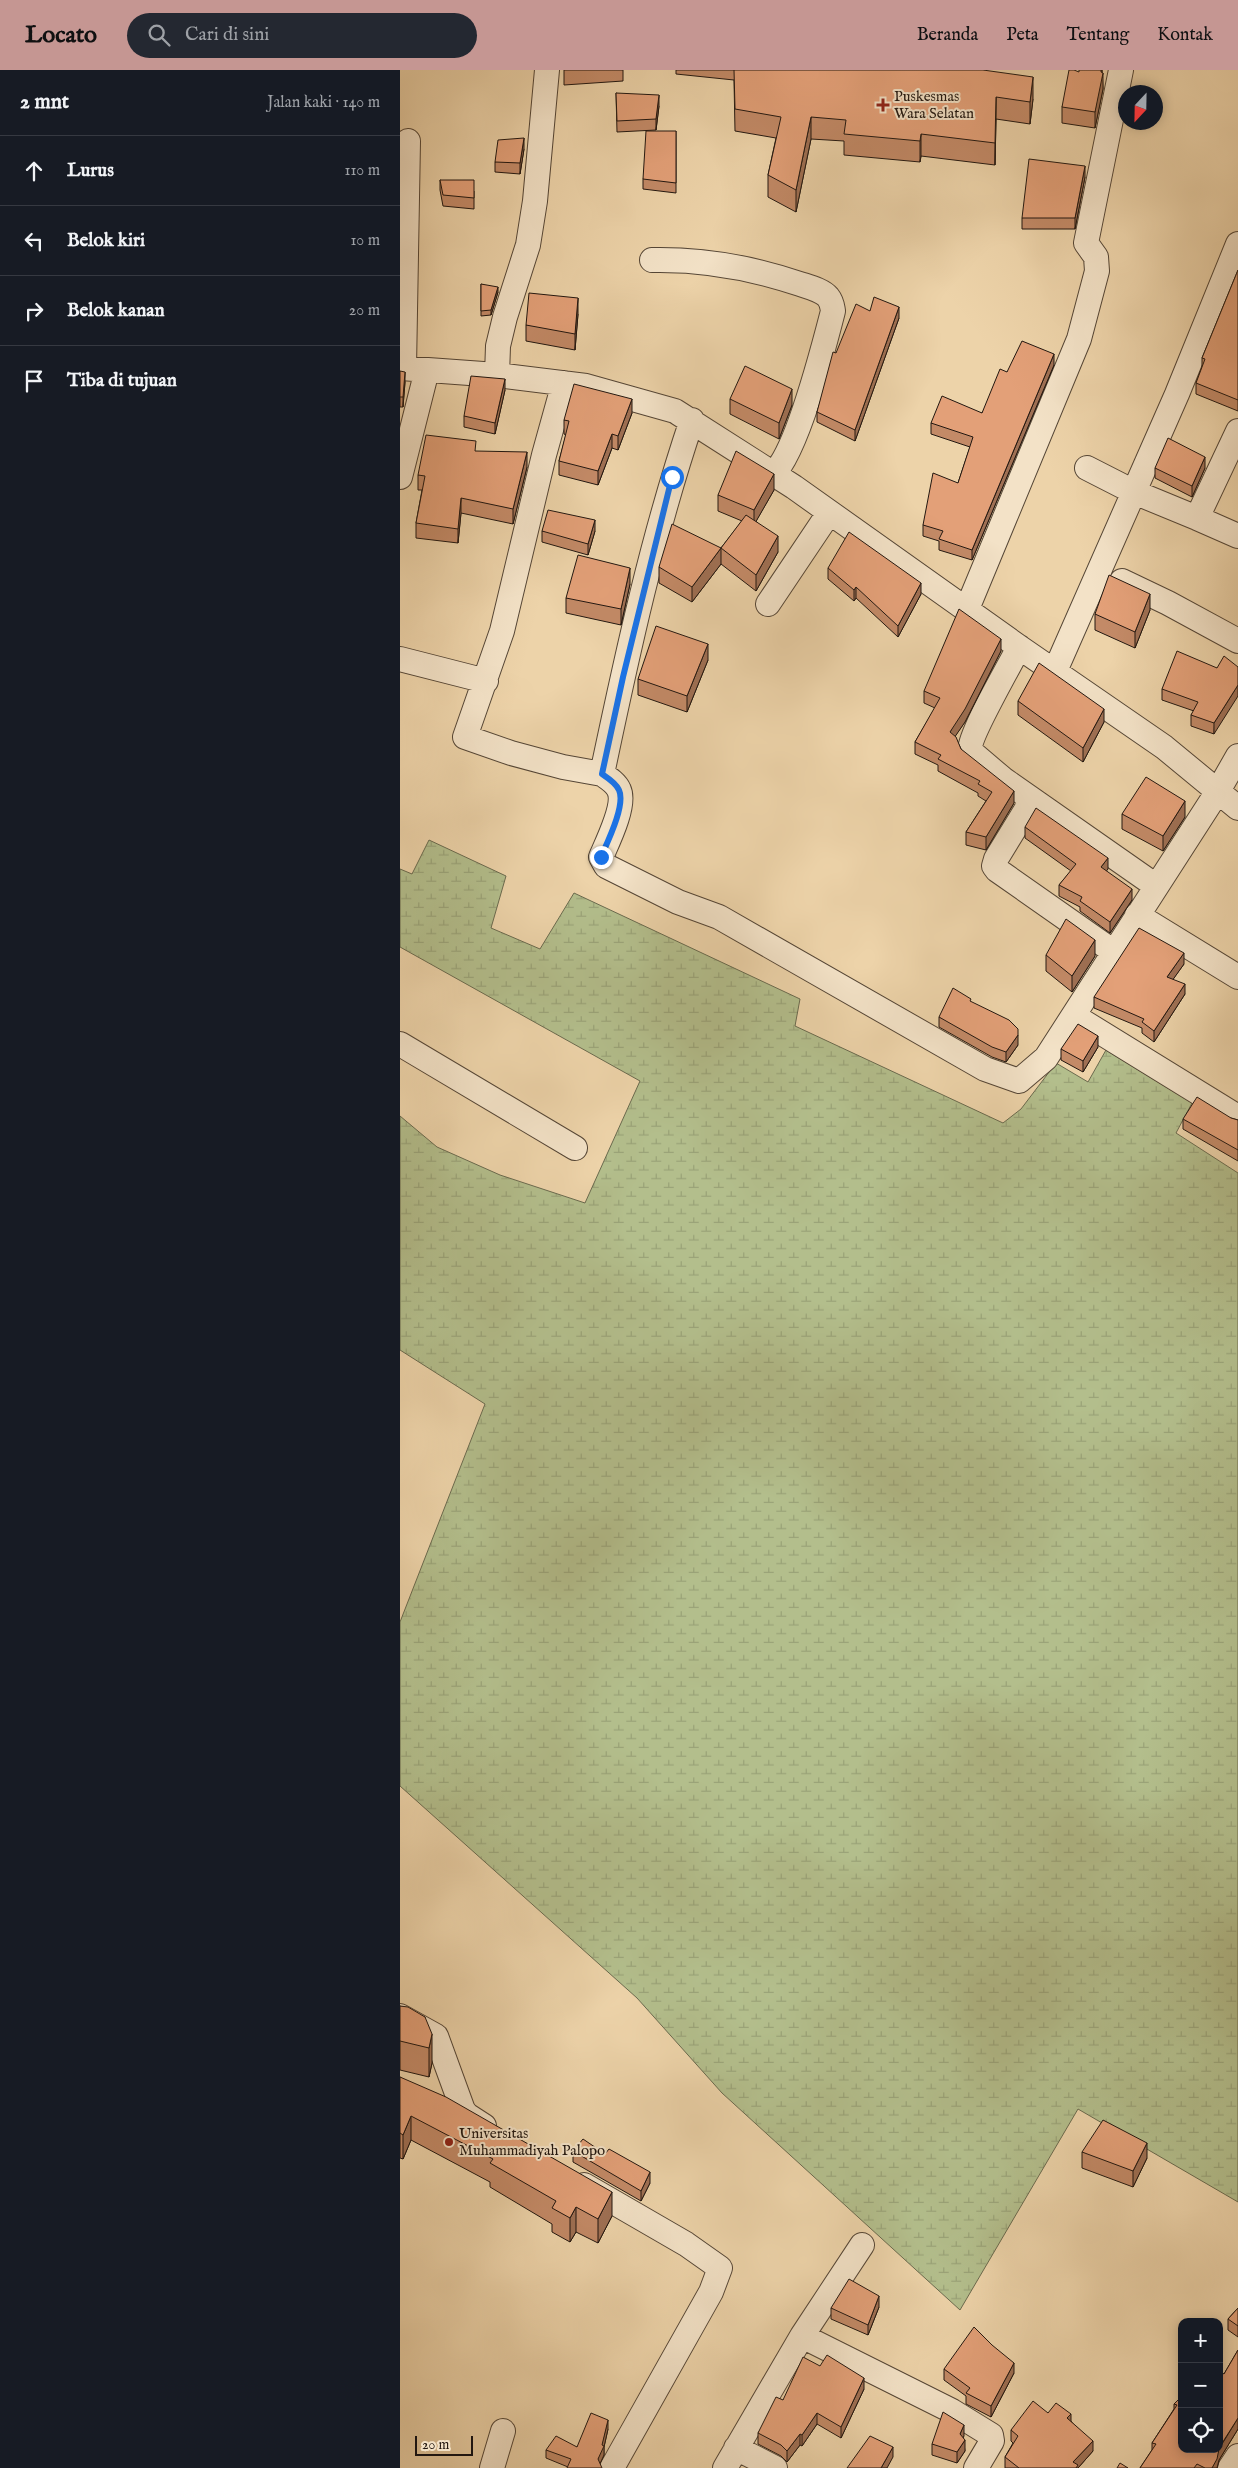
<!DOCTYPE html>
<html lang="id">
<meta charset="utf-8">
<style>
:root{--surface:#171b24;--page:#242831;--text:#f1f3f6;--muted:#9ea1a6;--line:#363941;--accent:#c59692}
body{margin:0;font-family:"IM FELL English",serif;background:var(--page);color:var(--text)}
.controls{position:absolute;right:15px;bottom:15px;display:grid;overflow:hidden;border-radius:10px;box-shadow:0 2px 12px #0003}
.controls button{width:45px;height:45px;display:grid;place-items:center;padding:0;border:0;border-bottom:1px solid var(--line);background:var(--surface);color:var(--text);font:25px sans-serif}
.compass{position:absolute;left:718px;top:15px;width:45px;height:45px;border-radius:50%;background:var(--surface);box-shadow:0 2px 12px #0003;rotate:202deg}
.scale{position:absolute;left:15px;bottom:12px;width:58px;box-sizing:border-box;padding-left:5px;border:2px solid #221710;border-top:0;font-size:14px;line-height:18px;white-space:nowrap;color:#221710;-webkit-text-stroke:4px #f3e2c7;paint-order:stroke}
.stop{position:absolute;width:15px;height:15px;margin:-11px;border:4px solid #1a73e8;border-radius:50%;background:#fff}
.stop.end{background:#1a73e8;border-color:#fff;box-shadow:0 1px 5px #0008}
.list{margin:0;padding:0;list-style:none}
h2{display:flex;justify-content:space-between;align-items:center;height:65px;margin:0;padding:0 20px;font-size:21px}
h2 small{font-size:16px;font-weight:400;color:var(--muted)}
.list li{display:grid;grid-template-columns:32px 1fr auto;gap:15px;align-items:center;box-sizing:border-box;height:70px;padding:0 20px;border-top:1px solid var(--line)}
.list b{display:block;font-size:19px;white-space:nowrap}
.list em{font-size:16px;font-style:normal;color:var(--muted)}
.icon{flex:none;width:28px;height:28px;fill:none;stroke:currentColor;stroke-width:2;stroke-linecap:round;stroke-linejoin:round}
.map{position:relative;flex:none;width:838px;height:2398px;overflow:hidden}
header{display:flex;align-items:center;gap:30px;box-sizing:border-box;height:70px;padding:0 25px;background:var(--accent);color:#111}
header strong{font-size:24px}
nav{display:flex;gap:28px;margin-inline-start:auto;font-size:18px}
.search{width:350px;height:45px;background:var(--page);display:flex;align-items:center;gap:12px;box-sizing:border-box;padding:0 18px;border-radius:28px;color:var(--muted);font-size:19px}
main{display:flex}
aside{flex:1;background:var(--surface)}
.map>svg:first-child{display:block}
.wetland{fill:url(#wetland-marsh);stroke:#6a6a4e}
.lines{fill:none;stroke-linecap:round;stroke-linejoin:round}
.street-casing{stroke:#554636;stroke-width:26}
.street{stroke:#f3e2c7;stroke-width:24}
.wall{fill:#c38a67;stroke:#221710}
.shaded-wall{fill:#9f7054;stroke:#221710}
.building{fill:#e3a078;stroke:#221710}
.route{stroke:#1a73e8;stroke-width:6}
.poi-dot{fill:#8f2418;stroke:#f3e2c7;stroke-width:2}
.labels{text-anchor:middle;dominant-baseline:central;stroke-width:4;stroke-linejoin:round;paint-order:stroke}
.poi-label{font-size:15px;fill:#221710;stroke:#f3e2c7;text-anchor:start}
</style>
<header>
<strong>Locato</strong>
<div class="search"><svg class="icon" aria-label="search" viewBox="0 0 24 24"><circle cx="10" cy="10" r="6"/><path d="M15 15l6 6"/></svg>Cari di sini</div>
<nav><a>Beranda</a><a>Peta</a><a>Tentang</a><a>Kontak</a></nav>
</header>
<main>
<aside>
<h2>2 mnt<small>Jalan kaki · 140 m</small></h2>
<ul class="list">
<li><svg class="icon" aria-label="ahead" viewBox="0 0 24 24"><path d="M12 20V5M6 11l6-6 6 6"/></svg><div><b>Lurus</b></div><em>110 m</em></li>
<li><svg class="icon" aria-label="left" viewBox="0 0 24 24"><path d="M17 20v-9H6M10 6l-5 5 5 5"/></svg><div><b>Belok kiri</b></div><em>10 m</em></li>
<li><svg class="icon" aria-label="right" viewBox="0 0 24 24"><path d="M7 20v-9h11M14 6l5 5-5 5"/></svg><div><b>Belok kanan</b></div><em>20 m</em></li>
<li><svg class="icon" aria-label="arrive" viewBox="0 0 24 24"><path d="M6 21V4h12l-3 4 3 4H6"/></svg><div><b>Tiba di tujuan</b></div></li>
</ul>
</aside>
<div class="map">
<svg width="838" height="2398" viewBox="0 0 838 2398">
<defs>
<pattern id="wetland-marsh" width="20" height="14" patternUnits="userSpaceOnUse" patternTransform="scale(1.25)"><rect width="20" height="14" fill="#b3be8c"/><path d="M1 5h8M5 5V1M11 12h8M15 12V8" fill="none" stroke="#9aa378"/></pattern>
</defs>
<rect width="100%" height="100%" fill="#edd3a9"/>
<filter id="stains"><feTurbulence type="fractalNoise" baseFrequency=".004" numOctaves="4"/><feColorMatrix values="0 0 0 0 .2 0 0 0 0 .09 0 0 0 0 .02 0 0 0 .5 -.17"/></filter>
<radialGradient id="worn" r=".72"><stop offset=".6" stop-color="#630" stop-opacity="0"/><stop offset="1" stop-color="#630" stop-opacity=".3"/></radialGradient>
<path class="wetland" d="M 29,770 L 106,806 L 91,858 L 140,879 L 174,823 L 400,929 L 395,956 L 603,1053 L 621,1039 L 656,993 L 688,1012 L 706,980 L 792,1033 L 776,1063 L 838,1103 L 838,2132 L 678,2039 L 560,2240 L 322,2023 L 237,1928 L 0,1716 L 0,1552 L 85,1334 L 0,1280 L 0,1046 L 37,1077 L 100,1105 L 185,1133 L 240,1011 L 0,877 L 0,799 L 12,804 Z"/>
<g class="lines">
<defs>
<path id="street" d="M 252,190 C 302,189 353,198 400,214 C 409,217 422,220 428,227 C 432,232 432,235 433,241 C 424,276 397,382 373,404
M 0,298 L 97,305 L 186,316 L 275,341 L 394,417 L 619,577 L 764,677 L 838,738
M 4,298 L 8,71
M 97,305 L 98,276 L 105,247 L 128,175 L 135,131 L 147,0
M 164,313 L 144,385 L 102,561 L 65,667 L 111,683 L 163,697 L 202,704
M 292,350 C 253,465 227,585 202,704 C 208,708 216,713 219,720 C 226,735 207,773 201,787 L 206,796 L 278,832 L 319,847 L 585,999 L 619,1011 L 646,988 L 818,721 L 838,686
M 687,398 L 734,422 L 797,448 L 838,361
M 0,407 L 27,300
M 797,448 L 838,466
M 722,511 L 768,533 L 838,571
M 368,534 L 429,443
M 567,539 L 679,269 L 697,201 L 696,187 L 686,173 L 721,0
M 619,577 C 610,595 568,667 570,681 L 603,709 L 756,816
M 0,589 L 86,611
M 655,601 L 777,324 L 838,174
M 632,730 L 596,789 L 594,796 L 597,800 L 714,882
M 737,845 L 838,907
M 674,946 L 838,1047
M 0,974 L 175,1078
M 0,1946 L 36,1966 L 63,2040 L 67,2045 L 84,2056
M 184,2115 L 286,2174 L 320,2198 L 311,2222 L 212,2398
M 402,2266 L 462,2175
M 336,2378 L 375,2398
M 92,2398 L 103,2361
M 325,2398 L 402,2266 L 552,2341 L 591,2365 L 592,2371 L 576,2398
M 830,2398 L 838,2386"/>
</defs>
<use href="#street" class="street-casing"/>
<use href="#street" class="street"/>
</g>
<path class="wall" d="M 164,0 L 223,0 L 223,11 L 164,15 Z
M 276,0 L 583,0 L 633,29 L 630,54 L 596,49 L 595,95 L 521,86 L 520,92 L 444,85 L 444,71 L 411,69 L 396,142 L 368,127 L 368,105 L 376,68 L 335,61 L 334,10 L 276,4 Z
M 702,0 L 703,19 L 695,58 L 662,53 L 662,37 L 679,2 Z
M 216,23 L 259,36 L 256,60 L 217,62 Z
M 276,61 L 276,123 L 243,119 L 243,109 Z
M 124,79 L 120,104 L 95,102 L 95,92 Z
M 685,107 L 675,159 L 622,159 L 622,148 Z
M 40,110 L 74,121 L 74,139 L 43,136 L 40,120 Z
M 838,200 L 838,341 L 796,324 L 796,313 L 802,297 L 802,288 Z
M 81,214 L 98,222 L 91,245 L 81,246 Z
M 470,241 L 499,248 L 455,371 L 417,352 L 417,342 L 436,283 Z
M 178,244 L 175,280 L 126,271 L 126,255 Z
M 654,295 L 572,490 L 539,480 L 539,471 L 523,466 L 523,455 L 558,413 L 570,377 L 531,364 L 531,353 L 582,343 L 607,302 Z
M 0,301 L 5,312 L 3,337 L 0,337 Z
M 105,320 L 95,364 L 64,357 L 64,346 Z
M 330,329 L 392,335 L 379,369 L 330,344 Z
M 232,343 L 218,380 L 212,378 L 198,415 L 159,405 L 159,391 L 166,365 L 164,364 L 164,350 Z
M 76,382 L 127,397 L 113,454 L 61,443 L 58,473 L 16,468 L 16,453 L 22,420 L 18,420 L 18,405 Z
M 755,398 L 805,398 L 792,427 L 755,408 Z
M 374,420 L 356,451 L 378,482 L 356,521 L 321,494 L 292,532 L 259,513 L 259,497 L 321,478 L 342,451 L 318,441 L 318,425 Z
M 142,461 L 195,461 L 188,485 L 142,472 Z
M 428,498 L 521,524 L 498,567 L 456,528 L 454,531 L 428,509 Z
M 230,514 L 221,555 L 166,543 L 166,528 Z
M 750,540 L 735,578 L 695,560 L 695,544 Z
M 601,581 L 565,652 L 555,666 L 561,679 L 614,733 L 586,780 L 566,775 L 566,762 L 586,731 L 578,726 L 578,723 L 538,701 L 538,695 L 515,684 L 515,672 L 535,638 L 524,633 L 524,621 Z
M 308,590 L 287,642 L 238,625 L 238,609 Z
M 817,598 L 814,664 L 791,656 L 791,645 L 794,641 L 762,630 L 762,619 Z
M 618,631 L 704,652 L 683,692 L 618,645 Z
M 722,744 L 785,747 L 763,781 L 722,759 Z
M 625,757 L 708,799 L 706,801 L 732,830 L 710,863 L 680,841 L 680,837 L 659,826 L 659,815 L 671,801 L 625,768 Z
M 646,885 L 695,886 L 672,922 L 646,901 Z
M 784,894 L 773,909 L 785,924 L 754,972 L 742,963 L 742,958 L 694,938 L 694,927 Z
M 539,947 L 618,975 L 606,992 L 592,987 L 539,957 Z
M 698,977 L 683,1002 L 661,990 L 661,979 Z
M 831,1048 L 838,1050 L 838,1091 L 783,1059 L 783,1049 Z
M 0,1936 L 25,1947 L 32,1993 L 29,2007 L 0,2000 Z
M 0,2007 L 212,2146 L 198,2173 L 176,2162 L 170,2172 L 152,2162 L 152,2154 L 90,2117 L 90,2112 L 11,2070 L 3,2089 L 0,2088 Z
M 173,2081 L 205,2084 L 250,2113 L 241,2131 L 173,2092 Z
M 682,2082 L 747,2088 L 733,2117 L 682,2098 Z
M 479,2237 L 468,2265 L 431,2249 L 431,2238 Z
M 838,2238 L 838,2267 L 828,2260 L 828,2249 Z
M 838,2280 L 838,2359 L 819,2390 L 817,2398 L 740,2398 L 752,2380 L 752,2373 L 774,2339 L 774,2334 L 824,2304 Z
M 544,2299 L 614,2303 L 591,2347 L 566,2334 L 566,2326 L 544,2310 Z
M 464,2319 L 441,2368 L 417,2354 L 402,2376 L 400,2375 L 387,2392 L 381,2386 L 358,2374 L 358,2363 L 383,2330 Z
M 648,2343 L 671,2351 L 693,2381 L 678,2398 L 605,2398 L 605,2387 L 613,2373 L 611,2371 L 611,2360 Z
M 208,2359 L 204,2377 L 204,2385 L 200,2393 L 168,2397 L 146,2388 L 146,2380 L 177,2377 Z
M 564,2366 L 563,2367 L 565,2381 L 557,2393 L 532,2385 L 532,2374 Z"/>
<path class="shaded-wall" d="M 701,0 L 702,0 L 702,8 L 703,3 L 703,19 L 695,58 L 695,42 Z
M 633,7 L 633,29 L 630,54 L 630,32 Z
M 259,25 L 259,36 L 256,60 L 256,49 Z
M 596,27 L 596,49 L 595,95 L 595,73 Z
M 411,47 L 411,69 L 396,142 L 396,120 Z
M 521,64 L 521,86 L 520,92 L 520,71 Z
M 124,68 L 124,79 L 120,104 L 120,93 Z
M 685,96 L 685,107 L 675,159 L 675,148 Z
M 98,217 L 98,222 L 91,245 L 91,240 Z
M 178,228 L 178,244 L 175,280 L 175,264 Z
M 499,237 L 499,248 L 455,371 L 455,360 Z
M 654,284 L 654,295 L 572,490 L 572,480 Z
M 5,302 L 5,312 L 3,337 L 3,327 Z
M 105,309 L 105,320 L 95,364 L 95,353 Z
M 392,319 L 392,335 L 379,369 L 379,353 Z
M 232,329 L 232,343 L 218,380 L 218,366 Z
M 212,364 L 212,378 L 198,415 L 198,401 Z
M 127,382 L 127,397 L 113,454 L 113,439 Z
M 805,387 L 805,398 L 792,427 L 792,416 Z
M 374,404 L 374,420 L 354,455 L 354,440 Z
M 61,428 L 61,443 L 58,473 L 58,459 Z
M 195,450 L 195,461 L 188,485 L 188,474 Z
M 378,466 L 378,482 L 356,521 L 356,505 Z
M 321,478 L 321,494 L 292,532 L 292,517 Z
M 230,498 L 230,514 L 221,555 L 221,539 Z
M 521,513 L 521,524 L 498,567 L 498,556 Z
M 456,517 L 456,528 L 454,531 L 454,520 Z
M 750,524 L 750,540 L 735,578 L 735,562 Z
M 601,569 L 601,581 L 565,652 L 550,674 L 550,662 Z
M 308,574 L 308,590 L 287,642 L 287,626 Z
M 838,615 L 838,626 L 814,664 L 814,653 Z
M 704,639 L 704,652 L 683,692 L 683,678 Z
M 614,721 L 614,733 L 586,780 L 586,767 Z
M 785,731 L 785,747 L 763,781 L 763,766 Z
M 708,788 L 708,799 L 701,808 L 701,797 Z
M 732,819 L 732,830 L 710,863 L 710,852 Z
M 695,870 L 695,886 L 672,922 L 672,906 Z
M 784,883 L 784,894 L 767,918 L 767,907 Z
M 785,914 L 785,924 L 754,972 L 754,961 Z
M 618,965 L 618,975 L 606,992 L 606,982 Z
M 698,966 L 698,977 L 683,1002 L 683,991 Z
M 32,1964 L 32,1993 L 29,2007 L 29,1978 Z
M 11,2046 L 11,2070 L 3,2089 L 3,2065 Z
M 747,2073 L 747,2088 L 733,2117 L 733,2101 Z
M 250,2102 L 250,2113 L 241,2131 L 241,2121 Z
M 212,2122 L 212,2146 L 198,2173 L 198,2149 Z
M 176,2137 L 176,2162 L 170,2172 L 170,2148 Z
M 479,2226 L 479,2237 L 468,2265 L 468,2255 Z
M 614,2293 L 614,2303 L 591,2347 L 591,2336 Z
M 464,2308 L 464,2319 L 441,2368 L 441,2357 Z
M 417,2343 L 417,2354 L 402,2376 L 402,2365 Z
M 671,2344 L 671,2355 L 667,2348 Z
M 838,2348 L 838,2359 L 819,2390 L 817,2398 L 812,2398 L 819,2379 Z
M 208,2350 L 208,2359 L 204,2377 L 204,2385 L 198,2398 L 198,2389 Z
M 564,2355 L 564,2366 L 560,2375 L 560,2364 Z
M 400,2364 L 400,2375 L 387,2392 L 387,2381 Z
M 565,2370 L 565,2381 L 557,2393 L 557,2382 Z
M 693,2371 L 693,2381 L 678,2398 L 673,2398 L 673,2392 Z
M 493,2377 L 493,2387 L 487,2398 L 481,2398 Z"/>
<path class="building" d="M 334,0 L 583,0 L 633,7 L 630,32 L 596,27 L 595,73 L 521,64 L 520,71 L 444,64 L 446,50 L 411,47 L 396,120 L 368,105 L 381,47 L 335,39 Z
M 669,0 L 674,0 L 679,2 L 679,0 L 701,0 L 701,2 L 703,3 L 695,42 L 662,37 Z
M 216,23 L 259,25 L 256,49 L 217,51 Z
M 246,61 L 276,61 L 276,113 L 243,109 Z
M 124,68 L 120,93 L 95,92 L 98,70 Z
M 629,89 L 685,96 L 675,148 L 622,148 Z
M 40,110 L 74,110 L 74,128 L 43,125 Z
M 838,200 L 838,330 L 796,313 L 805,289 L 802,288 Z
M 81,214 L 98,217 L 91,240 L 81,241 Z
M 129,223 L 178,228 L 175,264 L 126,255 Z
M 474,227 L 499,237 L 455,360 L 417,342 L 433,282 L 436,283 L 456,234 L 470,241 Z
M 622,271 L 654,284 L 572,480 L 539,469 L 543,461 L 523,455 L 533,403 L 558,413 L 573,367 L 531,353 L 542,326 L 582,343 L 600,299 L 607,302 Z
M 345,296 L 392,319 L 379,353 L 330,329 Z
M 0,301 L 5,302 L 3,327 L 0,327 Z
M 71,306 L 105,309 L 95,353 L 64,346 Z
M 174,314 L 232,329 L 218,366 L 212,364 L 198,401 L 159,391 L 169,351 L 164,350 Z
M 26,365 L 76,371 L 75,381 L 127,382 L 113,439 L 61,428 L 58,459 L 16,453 L 25,406 L 18,405 Z
M 768,368 L 805,387 L 792,416 L 755,398 Z
M 336,381 L 374,404 L 354,440 L 318,425 Z
M 148,440 L 195,450 L 188,474 L 142,461 Z
M 346,445 L 378,466 L 356,505 L 321,478 Z
M 272,454 L 321,478 L 292,517 L 259,497 Z
M 449,462 L 521,513 L 498,556 L 456,517 L 454,520 L 428,498 Z
M 178,485 L 230,498 L 221,539 L 166,528 Z
M 709,505 L 750,524 L 735,562 L 695,544 Z
M 559,539 L 601,569 L 565,639 L 550,662 L 556,667 L 561,679 L 614,721 L 586,767 L 566,762 L 592,722 L 578,714 L 580,711 L 538,689 L 541,685 L 515,672 L 540,628 L 524,621 Z
M 256,556 L 308,574 L 287,626 L 238,609 Z
M 777,581 L 817,598 L 824,586 L 838,597 L 838,615 L 814,653 L 791,645 L 798,632 L 762,619 Z
M 639,593 L 704,639 L 683,678 L 618,631 Z
M 746,707 L 785,731 L 763,766 L 722,744 Z
M 636,738 L 708,788 L 701,797 L 732,819 L 710,852 L 680,831 L 682,827 L 659,815 L 676,794 L 625,757 Z
M 666,849 L 695,870 L 672,906 L 646,885 Z
M 739,858 L 784,883 L 767,907 L 785,914 L 754,961 L 742,952 L 744,949 L 694,927 Z
M 553,918 L 571,929 L 570,931 L 609,950 L 618,959 L 618,965 L 606,982 L 592,977 L 539,947 Z
M 678,954 L 698,966 L 683,991 L 661,979 Z
M 797,1027 L 831,1048 L 838,1050 L 838,1080 L 783,1049 Z
M 0,1936 L 8,1937 L 25,1947 L 32,1964 L 29,1978 L 0,1971 Z
M 0,2007 L 46,2027 L 212,2122 L 198,2149 L 176,2137 L 170,2148 L 152,2138 L 156,2131 L 90,2093 L 93,2089 L 11,2046 L 3,2065 L 0,2063 Z
M 703,2050 L 747,2073 L 733,2101 L 682,2082 Z
M 183,2069 L 205,2084 L 209,2079 L 250,2102 L 241,2121 L 173,2081 Z
M 449,2209 L 479,2226 L 468,2255 L 431,2238 Z
M 838,2238 L 838,2256 L 828,2249 Z
M 574,2257 L 592,2275 L 614,2293 L 591,2336 L 566,2323 L 570,2318 L 544,2299 Z
M 838,2280 L 838,2348 L 819,2378 L 819,2301 L 824,2304 Z
M 427,2285 L 464,2308 L 441,2357 L 417,2343 L 402,2365 L 400,2364 L 387,2381 L 381,2375 L 358,2363 L 376,2327 L 383,2330 L 403,2287 L 420,2296 Z
M 782,2326 L 782,2379 L 819,2379 L 817,2389 L 812,2398 L 805,2398 L 797,2394 L 794,2398 L 740,2398 L 756,2374 L 752,2373 L 777,2335 L 774,2334 Z
M 633,2331 L 648,2343 L 656,2333 L 671,2344 L 667,2348 L 693,2371 L 673,2392 L 678,2395 L 676,2398 L 619,2398 L 605,2387 L 618,2366 L 611,2360 Z
M 543,2342 L 564,2355 L 560,2364 L 565,2370 L 557,2382 L 532,2374 Z
M 191,2343 L 208,2350 L 202,2375 L 204,2376 L 198,2389 L 202,2398 L 167,2398 L 171,2389 L 146,2380 L 156,2366 L 177,2377 Z
M 470,2366 L 493,2377 L 481,2398 L 447,2398 Z
M 720,2393 L 728,2398 L 717,2398 Z"/>
<g class="lines">
<path class="route" d="M 201,787 C 207,773 226,735 219,720 C 216,713 208,708 202,704 L 223,607 L 272,407"/>
</g>
<g class="poi-dot">
<path d="M480.5 27.5h5v5h5v5h-5v5h-5v-5h-5v-5h5z"/>
<circle cx="49" cy="2072" r="5"/>
</g>
<g class="labels">
<g class="poi-label">
<text x="494" y="26">Puskesmas<tspan x="494" dy="17">Wara Selatan</tspan></text>
<text x="59" y="2063">Universitas<tspan x="59" dy="17">Muhammadiyah Palopo</tspan></text>
</g>
</g>
<rect width="100%" height="100%" filter="url(#stains)"/>
<rect width="100%" height="100%" fill="url(#worn)"/>
</svg>
<div class="controls">
<button>+</button>
<button>−</button>
<button><svg class="icon" aria-label="locate" viewBox="0 0 24 24"><circle cx="12" cy="12" r="6"/><path d="M12 2v4M12 18v4M2 12h4M18 12h4"/></svg></button>
</div>
<svg class="compass" viewBox="-18 -18 36 36"><path d="M0-13l5 13h-10z" fill="#e53935"/><path d="M0 13l5-13h-10z" fill="#9ea1a6"/></svg>
<div class="scale">20 m</div>
<div class="stop" style="left:272px;top:407px"></div>
<div class="stop end" style="left:201px;top:787px"></div>
</div>
</main>
